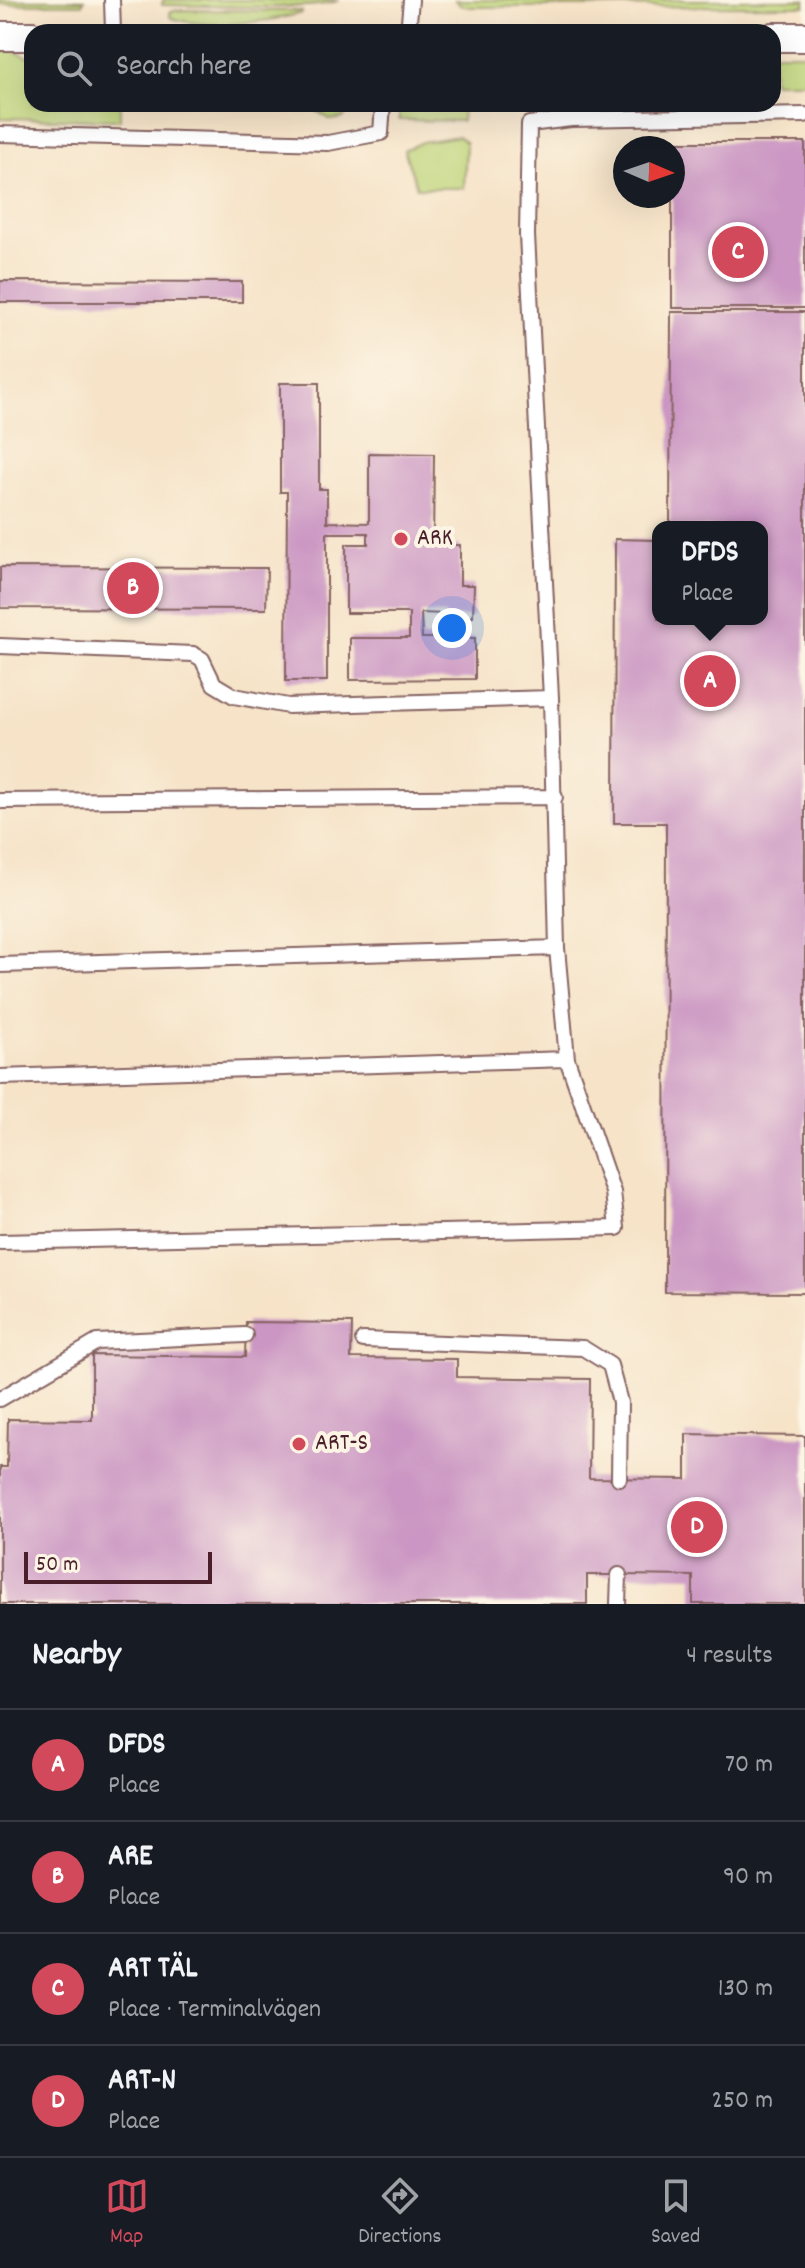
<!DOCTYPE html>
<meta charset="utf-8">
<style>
:root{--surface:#171b24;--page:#20242c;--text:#f1f3f6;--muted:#9ea1a6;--line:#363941;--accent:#d1495b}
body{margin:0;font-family:Dekko,sans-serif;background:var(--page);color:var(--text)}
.compass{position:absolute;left:613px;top:136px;width:72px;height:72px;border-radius:50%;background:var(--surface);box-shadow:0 8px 32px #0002;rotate:92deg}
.scale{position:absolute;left:24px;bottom:20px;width:188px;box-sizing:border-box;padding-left:8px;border:4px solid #4a1f2b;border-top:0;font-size:22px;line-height:28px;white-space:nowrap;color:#4a1f2b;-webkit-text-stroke:6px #fcf5e5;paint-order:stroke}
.you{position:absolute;left:452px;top:628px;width:28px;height:28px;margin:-20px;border:6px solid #fff;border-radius:50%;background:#1a73e8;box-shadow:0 0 0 12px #1a73e833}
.badge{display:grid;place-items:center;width:52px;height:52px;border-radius:50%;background:var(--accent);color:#fff;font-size:26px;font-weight:700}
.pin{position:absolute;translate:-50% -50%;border:4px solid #fff;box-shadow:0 2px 8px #0006}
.popup{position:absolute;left:652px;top:521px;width:116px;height:104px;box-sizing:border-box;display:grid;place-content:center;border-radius:16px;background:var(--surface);filter:drop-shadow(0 2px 6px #0005);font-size:26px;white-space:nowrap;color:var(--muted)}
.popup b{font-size:30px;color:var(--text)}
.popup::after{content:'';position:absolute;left:50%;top:100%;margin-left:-16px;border:16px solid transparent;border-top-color:var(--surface)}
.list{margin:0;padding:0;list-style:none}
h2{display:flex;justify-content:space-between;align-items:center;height:104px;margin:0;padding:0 32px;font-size:34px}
h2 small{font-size:26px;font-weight:400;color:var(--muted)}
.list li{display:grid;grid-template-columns:52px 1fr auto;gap:24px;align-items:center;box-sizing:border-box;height:112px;padding:0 32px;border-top:2px solid var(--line)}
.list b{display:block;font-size:30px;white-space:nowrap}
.list p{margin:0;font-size:26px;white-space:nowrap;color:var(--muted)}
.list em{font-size:26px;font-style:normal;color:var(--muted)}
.icon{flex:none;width:44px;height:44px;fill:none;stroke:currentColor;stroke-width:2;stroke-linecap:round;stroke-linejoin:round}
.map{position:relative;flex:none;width:805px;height:1604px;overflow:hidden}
.search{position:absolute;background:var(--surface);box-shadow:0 8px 32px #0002;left:24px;right:24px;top:24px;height:88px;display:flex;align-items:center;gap:20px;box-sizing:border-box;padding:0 28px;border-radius:24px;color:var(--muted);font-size:30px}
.sheet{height:552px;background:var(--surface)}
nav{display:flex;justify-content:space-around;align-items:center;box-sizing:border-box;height:112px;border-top:2px solid var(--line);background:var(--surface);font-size:22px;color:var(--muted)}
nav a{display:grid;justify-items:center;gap:4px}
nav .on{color:var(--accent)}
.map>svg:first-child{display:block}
.green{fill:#bed478;stroke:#847a52;stroke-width:2}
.building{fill:#cb96c3}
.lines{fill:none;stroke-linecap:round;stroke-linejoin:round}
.lane-casing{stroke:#866462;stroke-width:18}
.street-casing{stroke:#866462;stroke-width:32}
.lane{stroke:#fff;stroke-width:14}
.street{stroke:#fff;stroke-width:28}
.poi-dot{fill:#d1495b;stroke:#fcf5e5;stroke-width:3}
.labels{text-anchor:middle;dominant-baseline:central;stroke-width:8;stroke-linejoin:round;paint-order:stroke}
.poi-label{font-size:24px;fill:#4a1f2b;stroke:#fcf5e5;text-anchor:start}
</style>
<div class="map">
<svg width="805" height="1604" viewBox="0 0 805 1604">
<rect width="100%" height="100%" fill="#fcf5e5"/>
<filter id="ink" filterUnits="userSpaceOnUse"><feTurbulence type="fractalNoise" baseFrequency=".0125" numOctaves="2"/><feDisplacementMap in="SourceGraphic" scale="16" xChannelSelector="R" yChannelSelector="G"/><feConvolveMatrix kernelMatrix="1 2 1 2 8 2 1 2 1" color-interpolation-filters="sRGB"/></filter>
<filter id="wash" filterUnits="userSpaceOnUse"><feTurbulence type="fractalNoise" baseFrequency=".006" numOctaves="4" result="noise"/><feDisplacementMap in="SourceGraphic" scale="32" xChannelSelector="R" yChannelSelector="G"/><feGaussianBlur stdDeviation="1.8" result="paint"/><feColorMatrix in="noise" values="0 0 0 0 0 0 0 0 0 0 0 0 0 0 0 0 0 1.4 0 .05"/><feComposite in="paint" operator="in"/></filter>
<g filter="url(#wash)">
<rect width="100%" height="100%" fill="#f6e3c8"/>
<path class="green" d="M 0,0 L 84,0 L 82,4 L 0,4 Z
M 163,0 L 339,0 C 317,12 195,5 162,5 Z
M 455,0 L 805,0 L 805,6 L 470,7 L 460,5 Z
M 177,10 L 302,11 L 302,13 C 271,22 200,30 170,17 L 170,12 Z
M 0,51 L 13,51 L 32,58 L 32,104 L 120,104 L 120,120 L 0,118 Z
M 773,53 L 805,53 L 805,82 L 773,82 Z
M 306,104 L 353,104 L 343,118 L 331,120 Z
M 399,104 L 463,104 L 462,121 L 399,120 Z
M 458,136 L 466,143 L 464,188 L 417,188 L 404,150 L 422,142 Z"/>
<g id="blocks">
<path class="building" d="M 672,142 L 805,142 L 805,308 L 672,308 Z
M 0,281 L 242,282 L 242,302 L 0,302 Z
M 671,312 L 805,312 L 805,1293 L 665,1292 L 666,823 L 614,823 L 615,539 L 658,540 L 658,619 L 762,619 L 762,527 L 670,527 Z
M 280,383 L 319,383 L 319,489 L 327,489 L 327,522 L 369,523 L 369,453 L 434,454 L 433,545 L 460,545 L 460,585 L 474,585 L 473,617 L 445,617 L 445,614 L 421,613 L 422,638 L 475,638 L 475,679 L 350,680 L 350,638 L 409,638 L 409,613 L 346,613 L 346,544 L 368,544 L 368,533 L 327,533 L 327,681 L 286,681 L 287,492 L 280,492 Z
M 0,567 L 267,568 L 266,609 L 0,608 Z
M 246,1322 L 352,1323 L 351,1358 L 457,1359 L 457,1377 L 590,1379 L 589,1478 L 686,1479 L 686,1434 L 805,1436 L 805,1604 L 693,1604 L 693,1576 L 619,1575 L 587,1575 L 587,1604 L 0,1604 L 0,1467 L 7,1467 L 8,1419 L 92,1420 L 92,1355 L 245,1357 Z"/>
</g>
</g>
<g filter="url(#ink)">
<use href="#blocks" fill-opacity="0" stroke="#866462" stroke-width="2"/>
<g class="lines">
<defs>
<path id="lane" d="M 112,0 L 113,32
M 408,32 L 411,0
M 0,134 L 328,143 L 381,133 L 383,104
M 0,646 L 193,654 L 202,659 L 214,684 L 234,696 L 288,706 L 551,698
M 0,801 L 555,797
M 0,965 L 557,948
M 0,1077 L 567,1059
M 0,1242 L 617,1228 L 613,1192 L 567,1059 L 557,948 L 551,698 L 527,235 L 529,124 L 571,119 L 805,115
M 363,1340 L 583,1348 L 610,1365 L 620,1402 L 619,1478
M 0,1399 L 97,1342 L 245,1335
M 618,1604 L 619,1575"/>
<path id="street" d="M 0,36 L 32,36
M 773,37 L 805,37"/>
</defs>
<use href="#lane" class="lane-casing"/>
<use href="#street" class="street-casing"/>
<use href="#lane" class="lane"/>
<use href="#street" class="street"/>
</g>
</g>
<g class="poi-dot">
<circle cx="401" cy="539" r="8"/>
<circle cx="299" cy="1444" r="8"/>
</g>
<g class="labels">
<g class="poi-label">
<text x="417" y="539">ARK</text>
<text x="315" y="1444">ART-S</text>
</g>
</g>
</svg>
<svg class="compass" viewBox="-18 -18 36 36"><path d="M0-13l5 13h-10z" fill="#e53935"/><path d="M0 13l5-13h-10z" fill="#9ea1a6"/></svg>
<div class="scale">50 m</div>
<div class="you"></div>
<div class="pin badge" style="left:710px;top:681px">A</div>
<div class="popup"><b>DFDS</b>Place</div>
<div class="pin badge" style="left:133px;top:588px">B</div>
<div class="pin badge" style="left:738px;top:252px">C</div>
<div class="pin badge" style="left:697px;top:1527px">D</div>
<div class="search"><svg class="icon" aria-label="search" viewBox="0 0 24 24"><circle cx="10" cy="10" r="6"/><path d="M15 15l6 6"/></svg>Search here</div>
</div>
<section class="sheet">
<h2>Nearby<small>4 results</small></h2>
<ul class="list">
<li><span class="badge">A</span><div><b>DFDS</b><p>Place</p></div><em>70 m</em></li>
<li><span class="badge">B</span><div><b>ARE</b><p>Place</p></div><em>90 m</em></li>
<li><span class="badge">C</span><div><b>ART TÄL</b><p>Place · Terminalvägen</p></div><em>130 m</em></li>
<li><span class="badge">D</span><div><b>ART-N</b><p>Place</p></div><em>250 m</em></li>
</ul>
</section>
<nav>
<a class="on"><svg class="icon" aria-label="map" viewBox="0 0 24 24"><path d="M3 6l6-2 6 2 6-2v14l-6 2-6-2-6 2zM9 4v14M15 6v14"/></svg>Map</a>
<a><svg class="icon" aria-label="directions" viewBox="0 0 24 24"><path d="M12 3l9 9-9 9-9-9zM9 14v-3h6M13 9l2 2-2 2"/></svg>Directions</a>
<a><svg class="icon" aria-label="saved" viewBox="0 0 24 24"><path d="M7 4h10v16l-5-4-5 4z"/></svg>Saved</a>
</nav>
